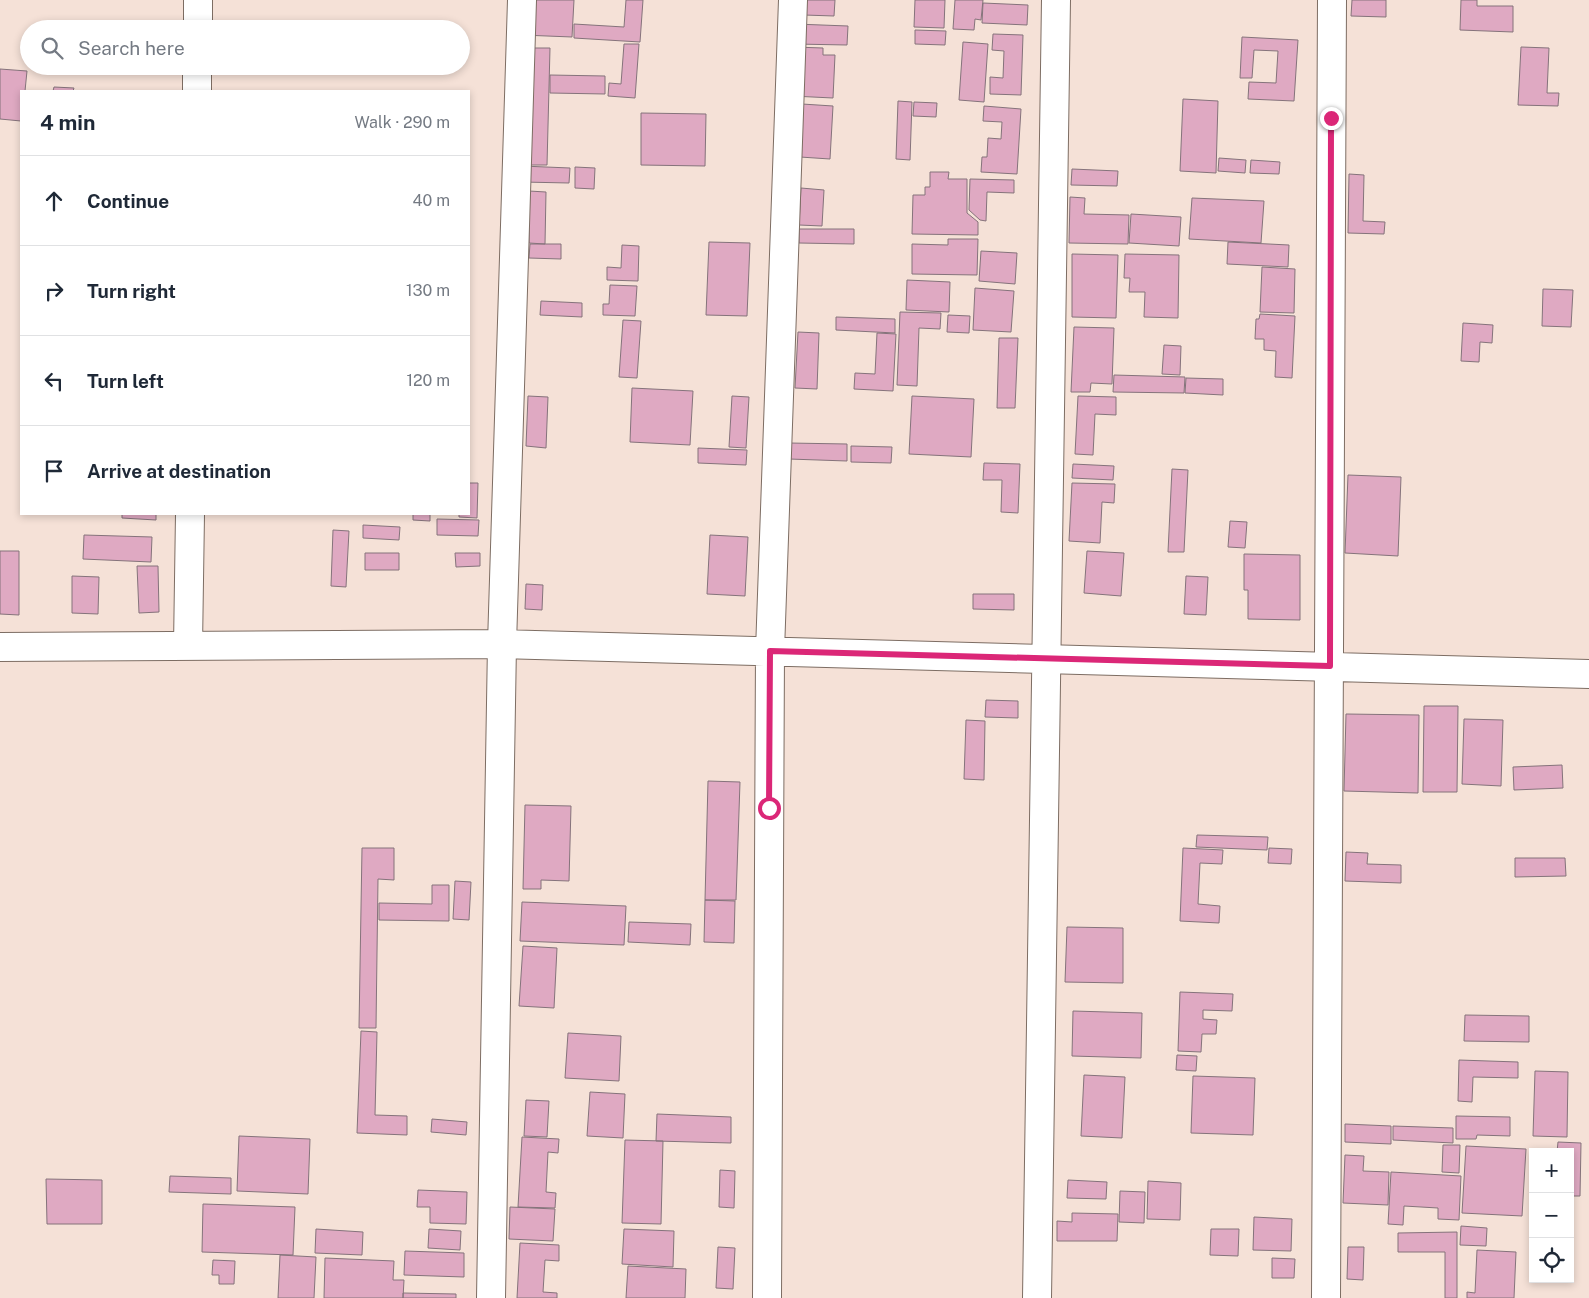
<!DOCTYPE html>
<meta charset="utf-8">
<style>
:root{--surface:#fff;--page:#f2f2f3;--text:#1f2937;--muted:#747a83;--line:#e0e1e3}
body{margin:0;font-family:"Public Sans",sans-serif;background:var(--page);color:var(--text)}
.controls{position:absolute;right:15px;bottom:15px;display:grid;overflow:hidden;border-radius:0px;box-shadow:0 2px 8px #0003}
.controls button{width:45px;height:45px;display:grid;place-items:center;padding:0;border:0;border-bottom:1px solid var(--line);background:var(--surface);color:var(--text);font:25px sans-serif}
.stop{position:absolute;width:15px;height:15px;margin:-11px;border:4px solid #db2777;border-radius:50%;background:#fff}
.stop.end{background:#db2777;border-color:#fff;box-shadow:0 1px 5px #0008}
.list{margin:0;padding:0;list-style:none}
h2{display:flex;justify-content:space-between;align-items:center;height:65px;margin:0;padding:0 20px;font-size:21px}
h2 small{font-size:16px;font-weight:400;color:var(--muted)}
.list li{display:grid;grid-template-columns:32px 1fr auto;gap:15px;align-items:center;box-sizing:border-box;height:90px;padding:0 20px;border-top:1px solid var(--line)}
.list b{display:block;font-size:19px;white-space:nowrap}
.list em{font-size:16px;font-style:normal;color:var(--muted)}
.icon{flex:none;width:28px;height:28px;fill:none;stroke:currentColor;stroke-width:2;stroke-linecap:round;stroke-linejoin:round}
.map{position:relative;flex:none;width:1589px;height:1298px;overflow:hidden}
.search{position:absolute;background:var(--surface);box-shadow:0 2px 8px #0003;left:20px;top:20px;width:450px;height:55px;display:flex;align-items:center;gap:12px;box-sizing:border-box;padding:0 18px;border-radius:28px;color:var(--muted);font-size:19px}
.panel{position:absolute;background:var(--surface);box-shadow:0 2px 8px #0003;left:20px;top:90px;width:450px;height:425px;border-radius:0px}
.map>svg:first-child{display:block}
.building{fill:#dfa9c2;stroke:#85737b}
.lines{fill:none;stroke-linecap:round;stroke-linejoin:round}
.minor-casing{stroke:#7d6d63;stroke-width:30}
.minor{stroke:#fff;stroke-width:28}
.route{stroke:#db2777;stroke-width:6}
</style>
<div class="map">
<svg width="1589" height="1298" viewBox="0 0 1589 1298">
<rect width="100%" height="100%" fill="#f5e1d7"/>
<path class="building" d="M 529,0 L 574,0 L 572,37 L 522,35 Z
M 626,0 L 643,0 L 640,42 L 574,38 L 574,24 L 624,27 Z
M 805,0 L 835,0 L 834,16 L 804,15 Z
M 915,0 L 945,0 L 944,28 L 914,27 Z
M 955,0 L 983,0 L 981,20 L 975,19 L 974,30 L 953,29 Z
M 1352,0 L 1386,0 L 1386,17 L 1351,16 Z
M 1461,0 L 1477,0 L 1477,6 L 1513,6 L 1513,32 L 1460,30 Z
M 983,3 L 1028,5 L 1027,25 L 982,23 Z
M 795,24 L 848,26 L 847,45 L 794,44 Z
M 915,30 L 946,31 L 945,45 L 915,44 Z
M 993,34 L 1023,35 L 1021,95 L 990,94 L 990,77 L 1003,78 L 1004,51 L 992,50 Z
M 1242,37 L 1298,40 L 1294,101 L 1248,99 L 1249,82 L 1276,83 L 1278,51 L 1254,50 L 1252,78 L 1240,78 Z
M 963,42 L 988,44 L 984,102 L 959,100 Z
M 624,44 L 639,44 L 635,98 L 608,96 L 609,83 L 621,84 Z
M 794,47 L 823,48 L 823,55 L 835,55 L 833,98 L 792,96 Z
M 1521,47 L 1549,48 L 1547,93 L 1559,93 L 1558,106 L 1518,105 Z
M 531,48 L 550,48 L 547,165 L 529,165 Z
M 0,69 L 27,71 L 25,91 L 21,91 L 21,121 L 0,119 Z
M 550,75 L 605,76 L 605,94 L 550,93 Z
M 54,87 L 74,88 L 73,91 L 53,91 Z
M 1183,99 L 1218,101 L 1216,173 L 1180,171 Z
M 898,101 L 912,102 L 910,160 L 896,159 Z
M 914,102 L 937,103 L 936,117 L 913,116 Z
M 802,104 L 833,106 L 830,159 L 800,157 Z
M 984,106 L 1021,109 L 1017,174 L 981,172 L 982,157 L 987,157 L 988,138 L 1001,139 L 1002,122 L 983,121 Z
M 641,113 L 706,114 L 705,166 L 641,165 Z
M 1219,158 L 1246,160 L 1245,173 L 1218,171 Z
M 1251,160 L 1280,162 L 1279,174 L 1250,173 Z
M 522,166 L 570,168 L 569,183 L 522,182 Z
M 575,167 L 595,168 L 594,189 L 575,188 Z
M 1072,169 L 1118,171 L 1117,186 L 1071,185 Z
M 930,172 L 949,172 L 948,179 L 967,179 L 967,213 L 978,222 L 978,235 L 912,234 L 913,195 L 925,195 L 925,187 L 930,187 Z
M 1349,174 L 1364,175 L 1363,221 L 1385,222 L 1384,234 L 1348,233 Z
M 970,179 L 1014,180 L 1014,193 L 987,192 L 986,221 L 980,220 L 969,210 Z
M 801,188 L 824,190 L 822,226 L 799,225 Z
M 529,191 L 546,192 L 545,244 L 529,243 Z
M 1070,197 L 1085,198 L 1084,214 L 1129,215 L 1128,244 L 1069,243 Z
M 1192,198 L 1264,201 L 1261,243 L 1189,239 Z
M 1131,214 L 1181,217 L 1179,246 L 1129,243 Z
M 799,229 L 854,229 L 854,244 L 799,243 Z
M 948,239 L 978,239 L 977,275 L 912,274 L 912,244 L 948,245 Z
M 709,242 L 750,243 L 747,316 L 706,315 Z
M 1228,242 L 1289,245 L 1288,267 L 1227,264 Z
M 530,244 L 561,244 L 561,259 L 529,258 Z
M 622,245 L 639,246 L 638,281 L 607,280 L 607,267 L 621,268 Z
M 981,251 L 1017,253 L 1015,284 L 979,281 Z
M 1072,254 L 1118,255 L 1116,318 L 1072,317 Z
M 1125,254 L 1179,255 L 1178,318 L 1144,317 L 1145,292 L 1129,292 L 1130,278 L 1124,278 Z
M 1262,267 L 1295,269 L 1294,313 L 1260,312 Z
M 907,280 L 950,282 L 949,312 L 906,310 Z
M 610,285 L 637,286 L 635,316 L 603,315 L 603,304 L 609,304 Z
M 975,288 L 1014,291 L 1011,332 L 973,330 Z
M 1543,289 L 1573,290 L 1571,327 L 1542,326 Z
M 541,301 L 582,303 L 582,317 L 540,315 Z
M 900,312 L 941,313 L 940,329 L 919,328 L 917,386 L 897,385 Z
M 1260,314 L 1295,316 L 1292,378 L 1275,377 L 1276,351 L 1264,350 L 1264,339 L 1255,339 L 1256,319 L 1259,319 Z
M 948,315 L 970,316 L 969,333 L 947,332 Z
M 836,317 L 895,319 L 895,333 L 836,330 Z
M 623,320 L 641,321 L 637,378 L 619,377 Z
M 1463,323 L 1493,325 L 1492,343 L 1480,342 L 1479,362 L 1461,361 Z
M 1074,327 L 1114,328 L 1112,384 L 1091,383 L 1090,392 L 1071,392 Z
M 798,332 L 819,333 L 817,389 L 795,388 Z
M 877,333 L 896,334 L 893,391 L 854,389 L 855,373 L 875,374 Z
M 999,338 L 1018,338 L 1015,408 L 997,408 Z
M 1164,345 L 1181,346 L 1180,375 L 1162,374 Z
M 1114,375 L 1185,377 L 1184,393 L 1113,392 Z
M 1186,378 L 1223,379 L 1223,395 L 1185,393 Z
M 632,388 L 693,391 L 690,445 L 630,442 Z
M 528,396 L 548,397 L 546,448 L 526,446 Z
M 732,396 L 749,397 L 746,448 L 729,447 Z
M 912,396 L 974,399 L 971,457 L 909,454 Z
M 1078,396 L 1116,397 L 1116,415 L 1095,414 L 1093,455 L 1075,454 Z
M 789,443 L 847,444 L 847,461 L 789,459 Z
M 851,446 L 892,447 L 891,463 L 851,462 Z
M 698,448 L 747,450 L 746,465 L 698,463 Z
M 984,463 L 1020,464 L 1018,513 L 1001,512 L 1002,480 L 983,480 Z
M 1073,464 L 1114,466 L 1113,480 L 1072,478 Z
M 1172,469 L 1188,470 L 1184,552 L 1168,552 Z
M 1348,475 L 1401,477 L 1398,556 L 1345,553 Z
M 469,483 L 478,483 L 477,518 L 459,517 L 459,514 L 469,514 Z
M 1072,483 L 1115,484 L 1114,503 L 1102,502 L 1100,543 L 1069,541 Z
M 122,514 L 156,514 L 156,520 L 122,518 Z
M 413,514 L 430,514 L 430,521 L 413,520 Z
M 437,519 L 479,520 L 478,536 L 437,535 Z
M 1230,521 L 1247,522 L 1245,548 L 1228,547 Z
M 363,525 L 400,527 L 399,540 L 363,538 Z
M 333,530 L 349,531 L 346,587 L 331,586 Z
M 84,535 L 152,537 L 151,562 L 83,559 Z
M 710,535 L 748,537 L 745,596 L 707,594 Z
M 0,551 L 19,551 L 19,615 L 0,614 Z
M 1087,551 L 1124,553 L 1121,596 L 1084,593 Z
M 365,553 L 399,553 L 399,570 L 365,570 Z
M 455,553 L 480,553 L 480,566 L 456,567 Z
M 1244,554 L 1300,555 L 1300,620 L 1248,619 L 1248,590 L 1244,590 Z
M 137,566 L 158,566 L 159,612 L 139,613 Z
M 72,576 L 99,577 L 98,614 L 72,613 Z
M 1186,576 L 1208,577 L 1206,615 L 1184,614 Z
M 526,584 L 543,585 L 542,610 L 525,609 Z
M 973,594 L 1014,594 L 1014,610 L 973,609 Z
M 986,700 L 1018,701 L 1018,718 L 985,717 Z
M 1424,706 L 1458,706 L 1457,792 L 1423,792 Z
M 1346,714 L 1419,715 L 1418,793 L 1344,791 Z
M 1464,719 L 1503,720 L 1501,786 L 1462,784 Z
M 966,720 L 985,721 L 984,780 L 964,779 Z
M 1562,765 L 1563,788 L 1514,790 L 1513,767 Z
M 708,781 L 740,782 L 736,900 L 705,900 Z
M 525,805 L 571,806 L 569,881 L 541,880 L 541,889 L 523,889 Z
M 1197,835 L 1268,837 L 1267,850 L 1196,847 Z
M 362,848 L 394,848 L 394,880 L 378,879 L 376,1028 L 359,1028 Z
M 1183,848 L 1223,850 L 1222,864 L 1200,863 L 1198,904 L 1220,906 L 1219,923 L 1180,921 Z
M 1269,848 L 1292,849 L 1291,864 L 1268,863 Z
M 1346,852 L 1368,853 L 1367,864 L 1401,865 L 1401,883 L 1345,881 Z
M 1515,858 L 1565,858 L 1566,876 L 1515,877 Z
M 455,881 L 471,882 L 469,920 L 453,919 Z
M 432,885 L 449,885 L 449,921 L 379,920 L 379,903 L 432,904 Z
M 705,900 L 735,901 L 734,943 L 704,942 Z
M 522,902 L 626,906 L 624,945 L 520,941 Z
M 629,922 L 691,924 L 690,945 L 628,942 Z
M 1067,927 L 1123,928 L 1123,983 L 1065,982 Z
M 523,946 L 557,948 L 554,1008 L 519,1006 Z
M 1180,992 L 1233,994 L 1232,1011 L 1203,1010 L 1203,1019 L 1217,1020 L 1216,1034 L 1202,1034 L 1201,1052 L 1178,1051 Z
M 1073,1011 L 1142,1013 L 1141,1058 L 1072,1056 Z
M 1465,1015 L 1529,1016 L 1529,1042 L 1464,1041 Z
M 361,1031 L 377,1032 L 375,1115 L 407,1116 L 407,1135 L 357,1133 Z
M 568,1033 L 621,1036 L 619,1081 L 565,1078 Z
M 1177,1055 L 1197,1056 L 1196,1071 L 1176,1070 Z
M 1459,1060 L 1518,1062 L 1518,1078 L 1473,1077 L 1472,1102 L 1458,1101 Z
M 1535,1071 L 1568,1072 L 1567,1137 L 1533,1136 Z
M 1084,1075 L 1125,1077 L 1122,1138 L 1081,1136 Z
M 1193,1076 L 1255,1078 L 1253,1135 L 1191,1133 Z
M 590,1092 L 625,1094 L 623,1138 L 587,1136 Z
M 526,1100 L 549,1101 L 547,1137 L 524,1136 Z
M 657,1114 L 731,1117 L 731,1143 L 656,1141 Z
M 1456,1116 L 1510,1117 L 1510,1136 L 1477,1135 L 1476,1139 L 1456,1139 Z
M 432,1119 L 467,1122 L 466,1135 L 431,1132 Z
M 1345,1124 L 1391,1126 L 1391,1144 L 1345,1142 Z
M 1393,1126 L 1453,1128 L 1453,1143 L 1393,1140 Z
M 239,1136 L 310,1139 L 308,1194 L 237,1191 Z
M 522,1137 L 559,1139 L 558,1153 L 548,1152 L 546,1192 L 556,1193 L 555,1208 L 518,1207 Z
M 625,1140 L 663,1141 L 661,1224 L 622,1223 Z
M 1558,1142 L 1581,1143 L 1580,1196 L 1570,1196 L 1570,1152 L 1557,1152 Z
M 1443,1145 L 1460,1145 L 1459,1173 L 1442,1172 Z
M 1466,1146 L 1526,1149 L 1522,1216 L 1462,1213 Z
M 1345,1155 L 1364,1156 L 1363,1171 L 1389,1172 L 1388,1205 L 1343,1203 Z
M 720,1170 L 735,1171 L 734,1208 L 719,1207 Z
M 1391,1172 L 1461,1176 L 1459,1220 L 1438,1219 L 1438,1208 L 1404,1206 L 1403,1225 L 1388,1224 Z
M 170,1176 L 231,1178 L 231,1194 L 169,1192 Z
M 46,1179 L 102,1180 L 102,1224 L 47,1224 Z
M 1068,1180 L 1107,1182 L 1106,1199 L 1067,1198 Z
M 1148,1181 L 1181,1183 L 1180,1220 L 1147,1219 Z
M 418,1190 L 467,1192 L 466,1224 L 430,1223 L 430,1207 L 417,1207 Z
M 1120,1191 L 1145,1192 L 1144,1223 L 1119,1222 Z
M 203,1204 L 295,1207 L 293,1255 L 202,1252 Z
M 510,1207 L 555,1209 L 553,1241 L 509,1239 Z
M 1072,1213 L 1118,1214 L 1117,1241 L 1057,1241 L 1057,1221 L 1072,1222 Z
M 1254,1217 L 1292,1219 L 1291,1251 L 1253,1250 Z
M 1461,1226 L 1487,1228 L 1486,1246 L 1460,1245 Z
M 316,1229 L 363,1232 L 362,1255 L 315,1253 Z
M 429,1229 L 461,1231 L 460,1250 L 428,1248 Z
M 624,1229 L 674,1231 L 673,1267 L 622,1264 Z
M 1211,1229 L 1239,1229 L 1238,1256 L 1210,1255 Z
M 1457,1232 L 1457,1298 L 1445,1298 L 1445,1252 L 1398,1252 L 1398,1233 Z
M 520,1243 L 559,1245 L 559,1261 L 545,1260 L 543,1292 L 557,1293 L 557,1298 L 517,1298 Z
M 718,1247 L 735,1248 L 733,1289 L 716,1288 Z
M 1348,1247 L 1364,1247 L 1363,1280 L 1347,1279 Z
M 1477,1250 L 1516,1252 L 1514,1298 L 1467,1298 L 1467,1292 L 1475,1293 Z
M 405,1251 L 464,1253 L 464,1277 L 404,1275 Z
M 280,1255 L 316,1257 L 314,1298 L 278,1298 Z
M 325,1258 L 394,1261 L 393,1280 L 404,1280 L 403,1298 L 324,1298 Z
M 1272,1258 L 1295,1259 L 1294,1278 L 1272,1278 Z
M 213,1260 L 235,1261 L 234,1284 L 219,1284 L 219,1275 L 212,1275 Z
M 628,1266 L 686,1269 L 685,1298 L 626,1298 Z
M 403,1293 L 456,1294 L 456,1298 L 403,1298 Z"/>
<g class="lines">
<defs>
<path id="minor" d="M 198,29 L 198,0
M 197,91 L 197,66
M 188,646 L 190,514
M 0,647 L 502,644 L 1589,674
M 491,1298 L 502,644 L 522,0
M 767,1298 L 770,651 L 793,0
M 1037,1298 L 1056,0
M 1326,1298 L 1332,0"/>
</defs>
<use href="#minor" class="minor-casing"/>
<use href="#minor" class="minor"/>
</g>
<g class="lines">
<path class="route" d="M 769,808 L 770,651 L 1330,666 L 1331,118"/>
</g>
</svg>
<div class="controls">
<button>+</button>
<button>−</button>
<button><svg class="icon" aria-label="locate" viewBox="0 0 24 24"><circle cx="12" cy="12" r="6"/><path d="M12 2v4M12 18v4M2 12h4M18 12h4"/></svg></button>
</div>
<div class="stop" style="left:769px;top:808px"></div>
<div class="stop end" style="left:1331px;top:118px"></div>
<div class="search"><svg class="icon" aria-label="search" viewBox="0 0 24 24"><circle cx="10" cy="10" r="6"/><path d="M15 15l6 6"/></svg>Search here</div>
<section class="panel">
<h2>4 min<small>Walk · 290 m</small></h2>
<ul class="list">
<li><svg class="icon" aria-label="ahead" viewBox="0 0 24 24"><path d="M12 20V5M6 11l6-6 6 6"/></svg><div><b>Continue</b></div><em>40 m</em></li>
<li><svg class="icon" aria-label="right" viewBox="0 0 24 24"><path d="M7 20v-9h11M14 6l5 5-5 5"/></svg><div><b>Turn right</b></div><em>130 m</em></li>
<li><svg class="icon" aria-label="left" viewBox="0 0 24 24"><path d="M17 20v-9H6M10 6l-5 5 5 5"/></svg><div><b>Turn left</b></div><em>120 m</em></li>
<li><svg class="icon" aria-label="arrive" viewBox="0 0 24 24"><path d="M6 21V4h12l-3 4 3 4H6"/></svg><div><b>Arrive at destination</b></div></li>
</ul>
</section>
</div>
